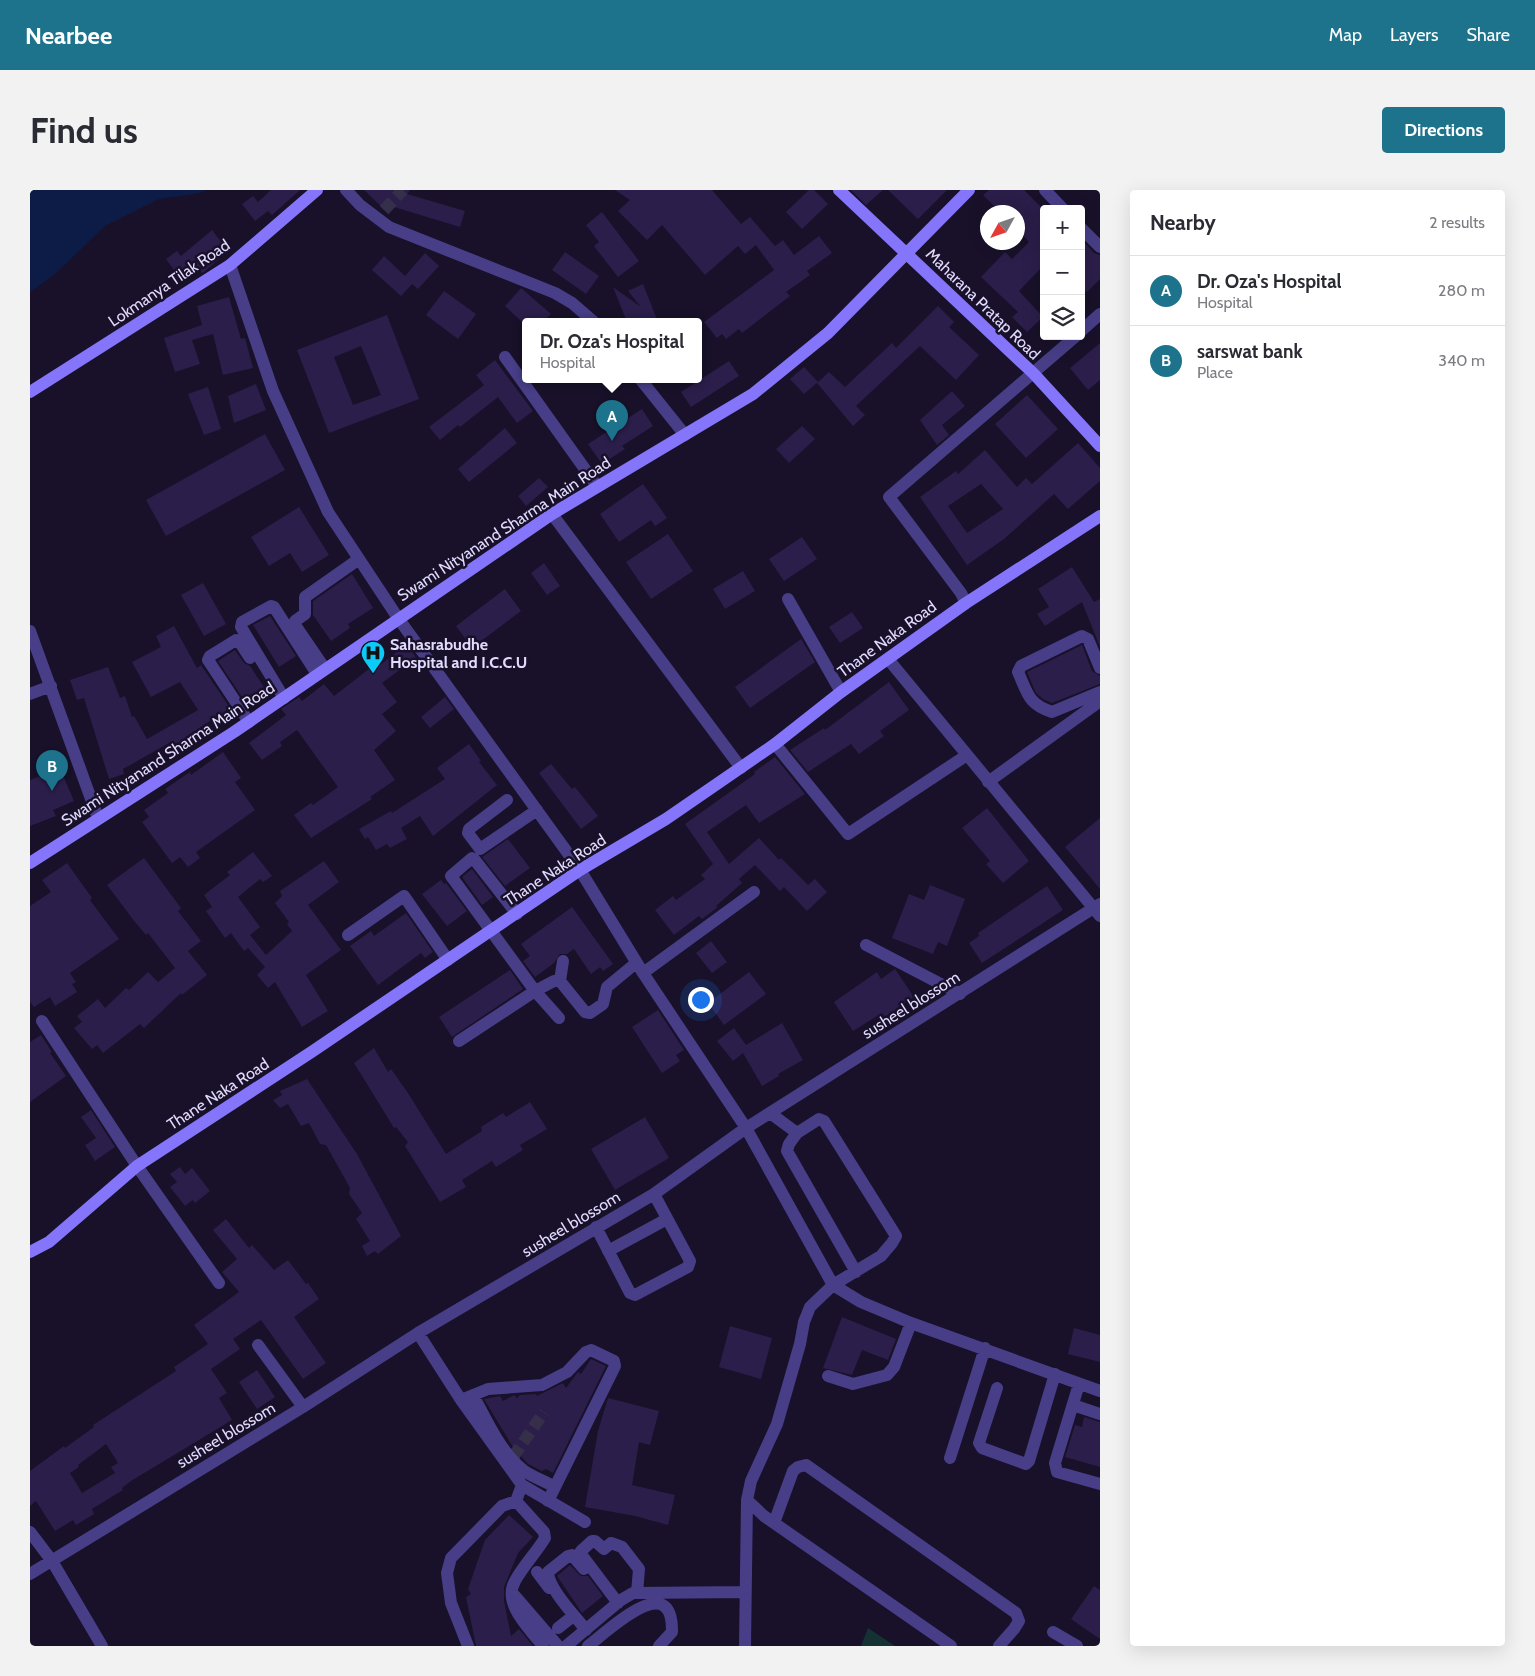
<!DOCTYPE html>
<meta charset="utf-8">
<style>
:root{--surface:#fff;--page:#f2f2f3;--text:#2b2b33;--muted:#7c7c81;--line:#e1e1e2;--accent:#1d738c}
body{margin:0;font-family:Cabin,sans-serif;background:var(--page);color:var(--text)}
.controls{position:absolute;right:15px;top:15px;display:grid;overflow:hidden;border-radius:5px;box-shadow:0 5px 20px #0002}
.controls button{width:45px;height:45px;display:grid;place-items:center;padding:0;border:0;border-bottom:1px solid var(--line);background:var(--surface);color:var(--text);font:25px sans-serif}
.compass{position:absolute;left:950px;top:15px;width:45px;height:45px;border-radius:50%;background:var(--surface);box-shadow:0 5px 20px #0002;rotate:230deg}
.you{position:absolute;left:670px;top:809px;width:18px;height:18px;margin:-12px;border:4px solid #fff;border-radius:50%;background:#1a73e8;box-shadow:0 0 0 8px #1a73e833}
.badge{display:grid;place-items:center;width:32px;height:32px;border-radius:50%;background:var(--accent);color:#fff;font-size:16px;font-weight:700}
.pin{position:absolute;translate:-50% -41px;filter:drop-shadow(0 1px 2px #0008)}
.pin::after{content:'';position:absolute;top:26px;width:18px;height:15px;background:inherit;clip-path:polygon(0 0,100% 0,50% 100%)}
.popup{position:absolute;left:492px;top:128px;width:180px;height:65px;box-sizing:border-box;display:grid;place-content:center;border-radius:5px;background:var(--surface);filter:drop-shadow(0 1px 4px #0005);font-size:16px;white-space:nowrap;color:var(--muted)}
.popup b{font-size:19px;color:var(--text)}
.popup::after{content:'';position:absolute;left:50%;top:100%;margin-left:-10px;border:10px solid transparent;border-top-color:var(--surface)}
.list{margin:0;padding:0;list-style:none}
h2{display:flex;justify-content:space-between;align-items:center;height:65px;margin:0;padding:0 20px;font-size:21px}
h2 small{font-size:16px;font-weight:400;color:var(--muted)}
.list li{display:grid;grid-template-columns:32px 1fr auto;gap:15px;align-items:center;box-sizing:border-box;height:70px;padding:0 20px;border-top:1px solid var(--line)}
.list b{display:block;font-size:19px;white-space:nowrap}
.list p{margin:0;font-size:16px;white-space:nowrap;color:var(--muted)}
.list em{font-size:16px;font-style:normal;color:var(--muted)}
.icon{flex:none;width:28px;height:28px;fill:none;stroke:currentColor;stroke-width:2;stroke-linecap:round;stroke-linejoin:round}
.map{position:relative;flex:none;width:1070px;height:1456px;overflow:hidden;border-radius:5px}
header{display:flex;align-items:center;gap:30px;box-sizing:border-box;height:70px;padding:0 25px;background:var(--accent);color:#fff}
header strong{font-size:24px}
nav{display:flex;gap:28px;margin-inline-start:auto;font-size:18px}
.intro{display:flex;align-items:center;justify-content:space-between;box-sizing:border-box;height:120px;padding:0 30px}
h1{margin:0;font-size:35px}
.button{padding:12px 22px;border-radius:5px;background:var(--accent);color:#fff;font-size:18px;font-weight:700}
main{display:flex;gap:30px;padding:0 30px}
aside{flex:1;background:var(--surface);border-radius:5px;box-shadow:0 5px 20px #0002}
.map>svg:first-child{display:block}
.green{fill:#143133}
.water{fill:#0c1c47}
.building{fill:#2b1e4a;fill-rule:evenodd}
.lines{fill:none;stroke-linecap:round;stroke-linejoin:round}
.street-tunnel{stroke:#362f49;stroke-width:12;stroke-dasharray:12 6;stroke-linecap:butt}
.street{stroke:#473e87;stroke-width:12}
.secondary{stroke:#8475fb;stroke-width:12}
.labels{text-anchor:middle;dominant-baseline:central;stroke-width:5;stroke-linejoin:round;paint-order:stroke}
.street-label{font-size:16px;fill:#e2dbfe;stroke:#181129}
.poi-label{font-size:16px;font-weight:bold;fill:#e2dbfe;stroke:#181129;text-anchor:start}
</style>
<header>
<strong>Nearbee</strong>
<nav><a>Map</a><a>Layers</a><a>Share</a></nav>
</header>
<div class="intro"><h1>Find us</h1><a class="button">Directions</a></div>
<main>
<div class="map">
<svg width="1070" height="1456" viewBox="0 0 1070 1456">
<rect width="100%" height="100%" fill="#181129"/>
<path class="green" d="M 838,1438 L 865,1456 L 831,1456 Z"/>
<path class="water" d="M 0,0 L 175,0 L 171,3 L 129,9 L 75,36 L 25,84 L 0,102 Z"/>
<path class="building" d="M 241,0 L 270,0 L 242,25 L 238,21 L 225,31 L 212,14 L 223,6 L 228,12 Z
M 334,0 L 380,0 L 377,4 L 435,21 L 430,37 L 364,17 L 358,23 Z
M 585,0 L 682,0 L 711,34 L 720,27 L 745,56 L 753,50 L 764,65 L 789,46 L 802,63 L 777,81 L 780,85 L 756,102 L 760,106 L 712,143 L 709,139 L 696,149 L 692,144 L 687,148 L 674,132 L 744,80 L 726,55 L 715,64 L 708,56 L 675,85 L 632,35 L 617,50 L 588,21 L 600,10 Z
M 779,0 L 784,0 L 798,14 L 772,39 L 756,22 Z
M 821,0 L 853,0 L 836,15 Z
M 858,0 L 917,0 L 888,29 Z
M 959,0 L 994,0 L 1014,20 L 1014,75 L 989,101 L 1013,127 L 997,142 L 982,127 L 988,122 L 951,87 L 975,62 L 982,69 L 999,52 L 988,40 L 988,22 L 970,22 L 953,5 Z
M 572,22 L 609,71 L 588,87 L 564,56 L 569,52 L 556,35 Z
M 182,40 L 198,61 L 174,82 L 172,83 L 169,79 L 153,92 L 136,69 L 147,61 L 151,66 Z
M 1055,53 L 1064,63 L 1070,65 L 1070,89 L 1057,102 L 1051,96 L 1051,57 Z
M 535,62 L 569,86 L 556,104 L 522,80 Z
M 395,63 L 409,76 L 388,99 L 382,94 L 371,106 L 342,80 L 354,66 L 375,86 Z
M 613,94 L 628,132 L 597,132 L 583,97 L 611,117 L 598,101 Z
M 491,98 L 521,124 L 513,132 L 492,132 L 475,116 Z
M 414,101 L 446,124 L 428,149 L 396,125 Z
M 199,107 L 211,149 L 215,148 L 223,178 L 193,185 L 183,144 L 162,150 L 170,174 L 145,182 L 134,148 L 172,135 L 167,116 Z
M 908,116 L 924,132 L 919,137 L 949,165 L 926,190 L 890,156 L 826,216 L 835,225 L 823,236 L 787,193 L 799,182 L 815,197 L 862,153 L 866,158 Z
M 357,125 L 389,209 L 299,243 L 267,160 ZM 331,156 L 351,205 L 323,215 L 304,167 Z
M 1070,153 L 1070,190 L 1058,200 L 1040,178 Z
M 465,170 L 503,221 L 487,233 L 468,207 L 430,237 L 428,235 L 410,250 L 399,237 L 454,195 L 446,185 Z
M 699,171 L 709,186 L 661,217 L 651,202 Z
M 774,177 L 788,192 L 774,204 L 760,189 Z
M 226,194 L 236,220 L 204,233 L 198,206 Z
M 178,197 L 191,239 L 174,245 L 158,204 Z
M 922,201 L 935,216 L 912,235 L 919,245 L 907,255 L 890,230 Z
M 997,205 L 1028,239 L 996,268 L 965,234 Z
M 612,219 L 623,236 L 592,256 L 595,259 L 572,274 L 558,254 Z
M 772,236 L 785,249 L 759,273 L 746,259 Z
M 475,238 L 487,253 L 439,292 L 428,279 Z
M 235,244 L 255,280 L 136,346 L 116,310 Z
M 1048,253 L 1070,278 L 1070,291 L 1038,319 L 1024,304 L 974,349 L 937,375 L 890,307 L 926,281 L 928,284 L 955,260 L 987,297 L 996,288 L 1002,294 ZM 951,294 L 973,319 L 937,343 L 918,316 Z
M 509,288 L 518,297 L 496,316 L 488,306 Z
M 613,294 L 637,328 L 625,336 L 621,330 L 589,352 L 570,324 Z
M 269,317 L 299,365 L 272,382 L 260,363 L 239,376 L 221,347 Z
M 638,344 L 663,381 L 621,409 L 596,372 Z
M 772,347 L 787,369 L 754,391 L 739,369 Z
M 514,373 L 530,396 L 517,405 L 501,383 Z
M 1042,377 L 1064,412 L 1070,409 L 1070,457 L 1052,412 L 1015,436 L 1007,424 L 1019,417 L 1008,399 Z
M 713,381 L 725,401 L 695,419 L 683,399 Z
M 322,384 L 343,418 L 318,434 L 320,438 L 301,451 L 283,425 L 283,411 Z
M 173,393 L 196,434 L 174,446 L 151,405 Z
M 475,399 L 491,421 L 442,458 L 426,436 Z
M 822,422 L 833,438 L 810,453 L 799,437 Z
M 240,426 L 266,466 L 249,477 L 223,435 Z
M 144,436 L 167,478 L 171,475 L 200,518 L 169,538 L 172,542 L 145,558 L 141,552 L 93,579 L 94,584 L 79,589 L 54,508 L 47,510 L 40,490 L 78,477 L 90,508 L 95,506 L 102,527 L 104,526 L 117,549 L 168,520 L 150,492 L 121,507 L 102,472 L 131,457 L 126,446 Z
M 771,449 L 785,472 L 720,518 L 705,497 Z
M 377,454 L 386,468 L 352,493 L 367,512 L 352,524 L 366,541 L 344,560 L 365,590 L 340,607 L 342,609 L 281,648 L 264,625 L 281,613 L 283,615 L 308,597 L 267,540 L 250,552 L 252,556 L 232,570 L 219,553 L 256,525 L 251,519 L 269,507 L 272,511 L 294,494 L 304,506 L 348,472 L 350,475 Z
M 1052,455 L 1062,481 L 1070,486 L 1070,494 L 1022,513 L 1013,509 L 1006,503 L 997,482 Z
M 205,460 L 214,473 L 220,476 L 234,497 L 214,510 L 188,471 Z
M 859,492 L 879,520 L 850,541 L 854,546 L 829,564 L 821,554 L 778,582 L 760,560 L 794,538 L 795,540 Z
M 415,507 L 424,519 L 400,538 L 391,527 Z
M 439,554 L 451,571 L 449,572 L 467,595 L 403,646 L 390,626 L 371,638 L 377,649 L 360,658 L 357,654 L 346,660 L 338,647 L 335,649 L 329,639 L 361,621 L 362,623 L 415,589 L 407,578 Z
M 193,562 L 211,588 L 205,592 L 225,620 L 166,662 L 170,668 L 158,677 L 150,667 L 142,673 L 112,632 L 119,627 L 114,620 L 138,603 L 135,599 L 160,582 L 161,585 Z
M 745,567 L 775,604 L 729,633 L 716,615 L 677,642 L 699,674 L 729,648 L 749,670 L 751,668 L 778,695 L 785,689 L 797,702 L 777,721 L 754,697 L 750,701 L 725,675 L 709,689 L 712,693 L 686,716 L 688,717 L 672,729 L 669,726 L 644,745 L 625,720 L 643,706 L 646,710 L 675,689 L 671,685 L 683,674 L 655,634 L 725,584 L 724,582 Z
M 521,574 L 542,599 L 545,597 L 568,626 L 551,639 L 509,583 Z
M 30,578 L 44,611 L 23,620 L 26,626 L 0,636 L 0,590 Z
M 957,618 L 999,671 L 973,693 L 956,674 L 960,671 L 932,638 Z
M 1070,628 L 1070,699 L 1035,657 Z
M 478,649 L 500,678 L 475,696 L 452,667 Z
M 223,662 L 242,686 L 233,692 L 230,689 L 208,707 L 230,737 L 220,745 L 236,765 L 262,741 L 257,734 L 259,732 L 245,713 L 252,706 L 250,701 L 294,671 L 309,692 L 278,715 L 311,760 L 276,785 L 298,821 L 272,837 L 245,792 L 238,798 L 227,785 L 235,777 L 218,758 L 214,761 L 201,743 L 195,748 L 176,721 L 182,717 L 174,705 L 200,685 L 197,682 Z
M 114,668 L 151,718 L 148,721 L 171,751 L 158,761 L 177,785 L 152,805 L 151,803 L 114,838 L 110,834 L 73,863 L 67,855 L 62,859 L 44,838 L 52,832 L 47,826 L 68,809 L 75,818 L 96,798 L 99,800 L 118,782 L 128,792 L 145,778 L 118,743 L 116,745 L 105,732 L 77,695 Z
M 37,673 L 62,708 L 60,710 L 89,749 L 40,783 L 46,792 L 42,794 L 47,802 L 25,816 L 20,807 L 4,817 L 0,812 L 0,716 L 21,702 L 12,690 Z
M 442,679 L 463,707 L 452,715 L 432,687 Z
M 411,690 L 414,694 L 416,693 L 437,721 L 417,736 L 392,704 Z
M 900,695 L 935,709 L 917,756 L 908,752 L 903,764 L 862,748 L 879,704 L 894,710 Z
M 1017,696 L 1033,720 L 952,773 L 939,753 L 949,746 L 948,743 Z
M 542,717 L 583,774 L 573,781 L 570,777 L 561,784 L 544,759 L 537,764 L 530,764 L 524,773 L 505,787 L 493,771 L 500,766 L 491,754 Z
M 376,723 L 403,762 L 395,768 L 391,763 L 348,795 L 320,756 L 341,741 L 344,746 Z
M 681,751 L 697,772 L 682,783 L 666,763 Z
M 865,779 L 884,807 L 855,827 L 852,823 L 823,841 L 804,812 L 847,782 L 851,789 Z
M 480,780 L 493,799 L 422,847 L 409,827 Z
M 719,782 L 736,804 L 694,835 L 678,813 Z
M 628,820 L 654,860 L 646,865 L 650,871 L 632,883 L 602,837 Z
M 752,833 L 773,870 L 748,884 L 749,886 L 732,896 L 713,863 L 703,871 L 687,851 L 704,838 L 716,855 Z
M 11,845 L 22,862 L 20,863 L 36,886 L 0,912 L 0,852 Z
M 344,858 L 358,882 L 361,879 L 378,903 L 416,964 L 452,941 L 451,937 L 473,923 L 476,927 L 500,912 L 517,939 L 490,955 L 493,960 L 466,977 L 462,971 L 432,990 L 436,997 L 410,1012 L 375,956 L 378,952 L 366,937 L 364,938 L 324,873 Z
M 277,889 L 327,964 L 371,1046 L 348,1064 L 345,1061 L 337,1066 L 332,1056 L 340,1051 L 326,1029 L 332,1023 L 319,1004 L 320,998 L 296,955 L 290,954 L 279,933 L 271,936 L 258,914 L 250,918 L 243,910 L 252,905 L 250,901 Z
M 61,920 L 85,957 L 65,971 L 55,955 L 66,948 L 51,927 Z
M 615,927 L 639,968 L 585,1000 L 561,959 Z
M 150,977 L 155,984 L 162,978 L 180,1001 L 165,1013 L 163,1010 L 155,1016 L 140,997 L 147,992 L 140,984 Z
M 196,1029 L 219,1058 L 222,1055 L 244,1080 L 258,1070 L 276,1094 L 278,1093 L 289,1109 L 264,1127 L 296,1173 L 273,1189 L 231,1130 L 203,1149 L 210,1159 L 181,1179 L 197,1203 L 189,1208 L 202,1230 L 101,1291 L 92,1298 L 93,1300 L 62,1319 L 64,1324 L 46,1335 L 43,1330 L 25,1341 L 6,1311 L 0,1316 L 0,1281 L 34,1256 L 35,1258 L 64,1237 L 63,1235 L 146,1181 L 144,1177 L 178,1154 L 164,1135 L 209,1102 L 192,1082 L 207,1069 L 183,1040 ZM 76,1254 L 88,1273 L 81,1277 L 85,1283 L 52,1303 L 40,1283 L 49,1277 L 48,1275 Z
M 812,1127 L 866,1149 L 858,1170 L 832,1160 L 822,1185 L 793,1178 Z
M 700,1136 L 742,1148 L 731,1189 L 689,1177 Z
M 1044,1138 L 1070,1145 L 1070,1172 L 1038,1164 Z
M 561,1169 L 576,1176 L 523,1283 L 516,1279 L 512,1281 L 498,1274 L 484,1259 L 454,1209 L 470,1206 L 473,1211 L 484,1205 L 487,1208 L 490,1205 L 506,1204 L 507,1206 L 533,1193 L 536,1198 L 548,1182 L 551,1184 Z
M 227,1180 L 245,1207 L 227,1219 L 209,1192 Z
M 578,1208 L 629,1221 L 620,1255 L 609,1252 L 602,1295 L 645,1305 L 638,1335 L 605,1326 L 555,1317 L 568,1241 Z
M 1054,1227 L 1070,1232 L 1070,1277 L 1035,1267 L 1045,1235 L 1052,1237 Z
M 479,1325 L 503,1347 L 488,1363 L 474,1397 L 474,1411 L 481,1446 L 489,1439 L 503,1456 L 446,1456 L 436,1407 L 441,1404 L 438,1399 L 455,1350 Z
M 540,1375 L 551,1386 L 558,1386 L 573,1406 L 552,1423 L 527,1386 Z
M 1064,1396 L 1070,1400 L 1070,1449 L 1041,1429 Z"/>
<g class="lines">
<path class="street-tunnel" d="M 354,20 L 373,0
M 483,1267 L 514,1222"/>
<path class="street" d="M 316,0 L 330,15 L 359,37 L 525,103 L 542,113 L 564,132
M 1015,0 L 1033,19
M 1051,38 L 1070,57
M 200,75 L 243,201 L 298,322 L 368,428 L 550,680 L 613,783 L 716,938 L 803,1095 L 831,1112 L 881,1133 L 1070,1201
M 1051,141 L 1070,124
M 475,167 L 567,296
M 611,190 L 655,245
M 522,324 L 711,578
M 758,409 L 811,502
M 936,413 L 931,403 L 859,307 L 1046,146
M 0,441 L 68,628
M 858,469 L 1070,726
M 1070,478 L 1058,449 L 1052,446 L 991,476 L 988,482 C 998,504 998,514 1022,522 L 1070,502
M 295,479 L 265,435 L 265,431 L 275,424 L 275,407 L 329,369
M 0,504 L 21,496
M 254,508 L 211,437 L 212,432 L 241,416 L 244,417 L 287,484
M 219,532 L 178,470 L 180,466 L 206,450 L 209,451 L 220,468
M 745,554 L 818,644 L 937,565
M 958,592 L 1070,511
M 477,610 L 439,639 L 438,643 L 450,659 L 507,620
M 487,724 L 444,669 L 442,668 L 421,686 L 505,801 L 524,791 L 530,791 L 555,822 L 560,823 L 573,814 L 577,797 L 606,773
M 318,745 L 374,706 L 418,770
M 836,755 L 930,804
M 613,783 L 724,702
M 530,791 L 533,771
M 12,831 L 107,976 L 189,1093
M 429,851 L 505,801 L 529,828
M 767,943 L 759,954 L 757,961 L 826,1082
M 566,1037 L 600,1103 L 605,1105 L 658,1077 L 660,1071 L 624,1004
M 578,1061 L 637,1029
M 388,1143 L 431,1210 L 492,1295 L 555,1332
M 228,1155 L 273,1217
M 798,1186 L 823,1194 L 857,1185 L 864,1177 L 881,1133
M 1049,1194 L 1025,1273 L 1027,1282 L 1070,1294
M 967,1198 L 949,1253 L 952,1258 L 996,1274 L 999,1271 L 1025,1184
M 443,1205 C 457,1231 470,1261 493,1280 C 502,1287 515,1291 525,1297
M 431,1210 L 458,1199 L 512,1195 L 537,1182 L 556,1162 L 561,1160 L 584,1171 L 585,1176 L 518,1311
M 1043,1215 L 1070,1224
M 920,1268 L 955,1158
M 492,1295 L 486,1311 L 514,1342 L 515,1348 C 506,1363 493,1376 485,1391 C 472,1414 500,1439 513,1456
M 717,1310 L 734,1326 L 921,1456
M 744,1333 L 763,1281 L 768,1277 L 776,1275 L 986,1423 L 989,1431 L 984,1439 L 969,1456
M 0,1342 L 22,1371 L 72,1456
M 554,1379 L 542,1365 L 538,1366 L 518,1382 C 518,1398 545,1426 556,1440
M 507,1382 L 519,1398
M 0,1384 L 273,1217 L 388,1143 L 624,1004 L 716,938 L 1070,714
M 484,1405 L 528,1456
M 588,1413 L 551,1364 L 551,1361 L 562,1351 L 565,1351 L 574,1359 L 581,1353 L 592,1357 L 609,1379 L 607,1403
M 528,1438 L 542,1427
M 1023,1442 L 1047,1456
M 438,1456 L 421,1413 L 417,1383 L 421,1368 L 472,1316 L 486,1311
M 536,1456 L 591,1410 L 603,1403 L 715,1402
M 558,1456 C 579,1440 643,1378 642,1442 L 629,1456
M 715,1456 L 717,1310 L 721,1291 L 747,1234 L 770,1154 L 774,1132 L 780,1117 L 803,1095 L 851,1066 L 862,1053 L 866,1046 L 794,931 L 789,929 L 767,943 L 740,923"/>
<path class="secondary" d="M 809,0 L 1004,184 L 1070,256
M 0,202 L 200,75 L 287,0
M 0,673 L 204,542 L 522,324 L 723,204 L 798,143 L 939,0
M 0,1062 L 19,1052 L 107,976 L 283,861 L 550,680 L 636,629 L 745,554 L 811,502 L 936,413 L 1070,326"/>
</g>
<defs>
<symbol id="hospital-pin" viewBox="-11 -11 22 30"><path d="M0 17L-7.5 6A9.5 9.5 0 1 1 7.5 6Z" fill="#0ccbf8" stroke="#181129"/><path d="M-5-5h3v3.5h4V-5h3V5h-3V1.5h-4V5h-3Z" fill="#111"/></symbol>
</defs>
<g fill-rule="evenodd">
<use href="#hospital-pin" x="329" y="449" width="28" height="38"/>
</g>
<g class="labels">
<g class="street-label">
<text transform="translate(139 93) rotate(-34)">Lokmanya Tilak Road</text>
<text transform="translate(953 114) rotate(44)">Maharana Pratap Road</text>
<text transform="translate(474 339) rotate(-33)">Swami Nityanand Sharma Main Road</text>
<text transform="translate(857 449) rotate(-36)">Thane Naka Road</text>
<text transform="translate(138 564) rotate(-33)">Swami Nityanand Sharma Main Road</text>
<text transform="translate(525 680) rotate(-33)">Thane Naka Road</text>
<text transform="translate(881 815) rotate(-32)">susheel blossom</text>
<text transform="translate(188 904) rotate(-33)">Thane Naka Road</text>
<text transform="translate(541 1034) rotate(-31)">susheel blossom</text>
<text transform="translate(196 1245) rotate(-31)">susheel blossom</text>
</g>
<g class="poi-label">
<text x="360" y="454">Sahasrabudhe<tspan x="360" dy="18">Hospital and I.C.C.U</tspan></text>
</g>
</g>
</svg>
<div class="controls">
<button>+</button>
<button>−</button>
<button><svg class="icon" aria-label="layers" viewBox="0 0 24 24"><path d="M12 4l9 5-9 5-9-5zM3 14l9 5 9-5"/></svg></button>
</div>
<svg class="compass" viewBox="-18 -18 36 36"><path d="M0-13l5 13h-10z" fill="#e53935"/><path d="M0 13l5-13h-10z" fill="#7c7c81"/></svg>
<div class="you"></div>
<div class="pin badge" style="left:582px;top:251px">A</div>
<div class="popup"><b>Dr. Oza's Hospital</b>Hospital</div>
<div class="pin badge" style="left:22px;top:601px">B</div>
</div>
<aside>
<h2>Nearby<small>2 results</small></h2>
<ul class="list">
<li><span class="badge">A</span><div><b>Dr. Oza's Hospital</b><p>Hospital</p></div><em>280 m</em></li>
<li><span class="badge">B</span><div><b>sarswat bank</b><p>Place</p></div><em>340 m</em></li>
</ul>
</aside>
</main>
